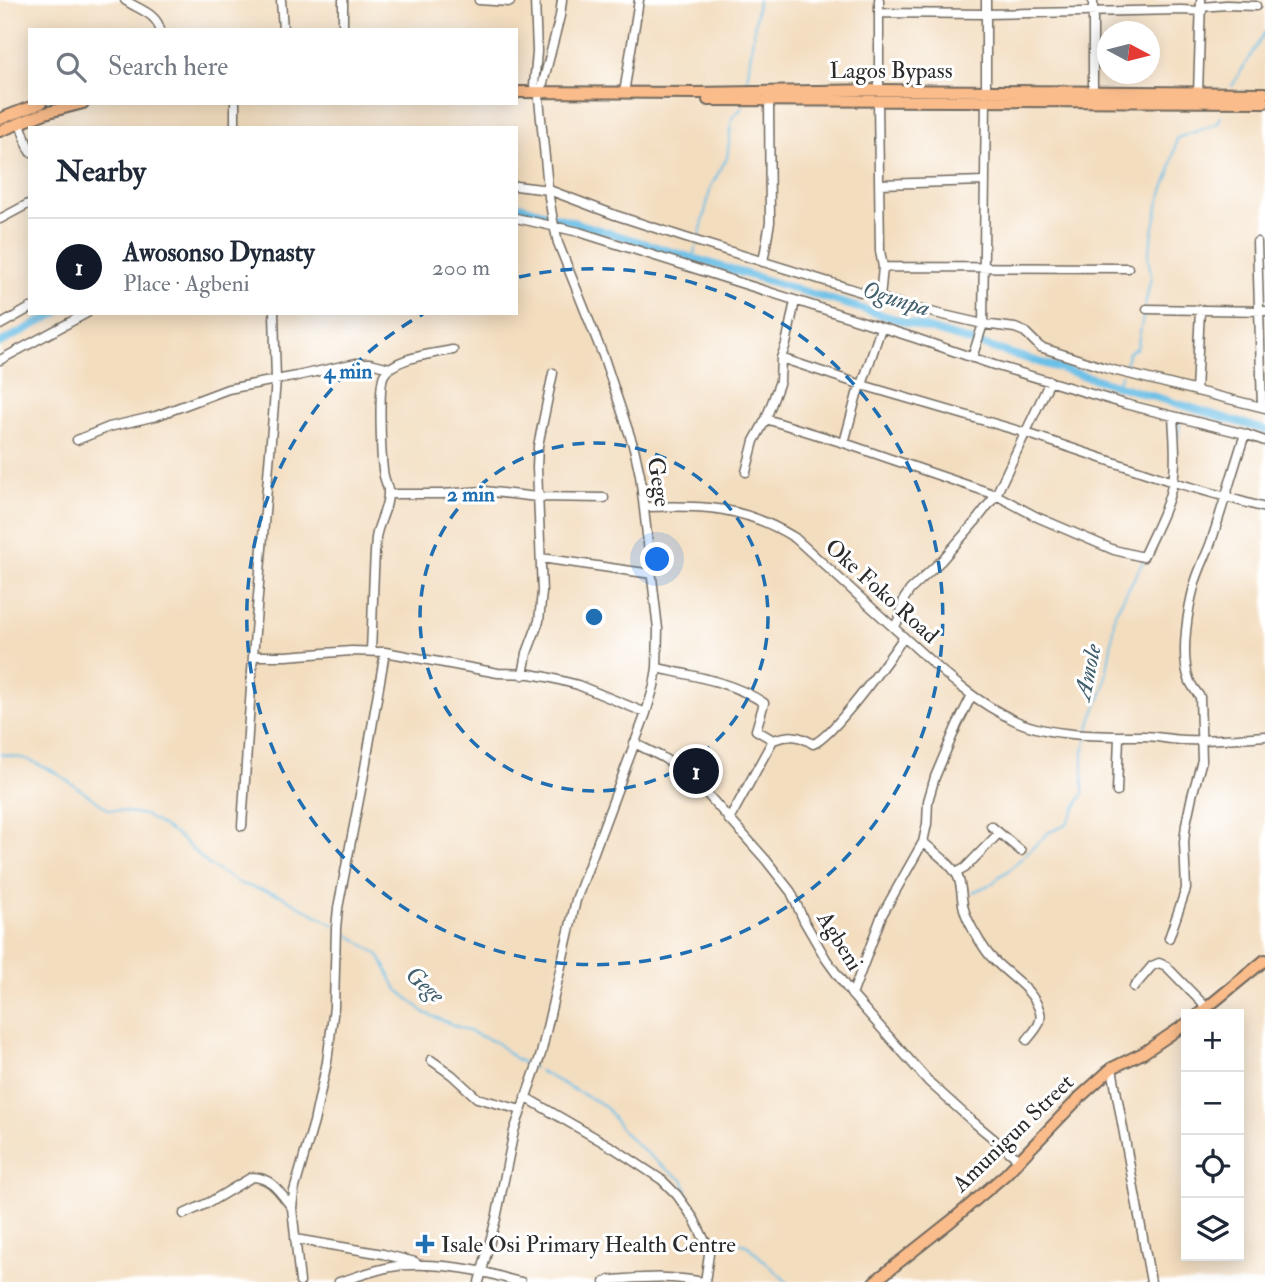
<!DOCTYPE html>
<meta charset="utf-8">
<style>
:root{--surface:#fff;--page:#f2f2f3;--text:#1f2937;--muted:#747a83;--line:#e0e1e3;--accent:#111827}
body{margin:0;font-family:"IM FELL Double Pica",serif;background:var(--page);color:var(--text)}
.controls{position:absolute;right:21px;bottom:21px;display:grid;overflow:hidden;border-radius:0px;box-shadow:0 4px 18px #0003}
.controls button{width:63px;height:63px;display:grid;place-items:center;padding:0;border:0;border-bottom:2px solid var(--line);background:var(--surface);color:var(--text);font:35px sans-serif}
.compass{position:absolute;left:1097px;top:21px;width:63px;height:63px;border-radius:50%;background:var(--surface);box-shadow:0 4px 18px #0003;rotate:97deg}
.you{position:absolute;left:658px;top:560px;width:24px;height:24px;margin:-18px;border:5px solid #fff;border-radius:50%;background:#1a73e8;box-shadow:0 0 0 10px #1a73e833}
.badge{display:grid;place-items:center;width:46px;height:46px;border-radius:50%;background:var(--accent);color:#fff;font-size:23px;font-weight:700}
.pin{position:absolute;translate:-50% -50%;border:4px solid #fff;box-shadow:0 2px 7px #0006}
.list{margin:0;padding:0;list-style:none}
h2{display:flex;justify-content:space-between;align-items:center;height:91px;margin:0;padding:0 28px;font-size:30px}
h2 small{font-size:23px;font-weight:400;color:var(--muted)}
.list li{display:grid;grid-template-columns:46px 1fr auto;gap:21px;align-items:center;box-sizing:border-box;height:98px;padding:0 28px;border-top:2px solid var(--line)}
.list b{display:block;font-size:26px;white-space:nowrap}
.list p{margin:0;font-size:23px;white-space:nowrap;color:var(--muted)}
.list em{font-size:23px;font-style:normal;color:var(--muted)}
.icon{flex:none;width:38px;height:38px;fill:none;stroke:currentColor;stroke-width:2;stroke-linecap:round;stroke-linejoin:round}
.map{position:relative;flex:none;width:1265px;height:1282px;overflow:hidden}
.search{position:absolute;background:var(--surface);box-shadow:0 4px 18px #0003;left:28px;top:28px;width:490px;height:77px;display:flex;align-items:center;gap:18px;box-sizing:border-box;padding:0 24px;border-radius:0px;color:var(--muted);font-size:26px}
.panel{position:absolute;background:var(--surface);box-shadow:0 4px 18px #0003;left:28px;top:126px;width:490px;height:189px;border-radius:0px}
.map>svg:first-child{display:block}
.built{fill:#f3d4be}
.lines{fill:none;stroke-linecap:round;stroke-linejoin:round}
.stream{stroke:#6abfe7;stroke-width:2}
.canal{stroke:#6abfe7;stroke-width:8}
.minor-casing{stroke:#71695f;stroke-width:11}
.major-casing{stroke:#71695f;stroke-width:14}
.minor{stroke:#fff;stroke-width:8}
.major{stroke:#fabc8b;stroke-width:10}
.ring{fill:none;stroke:#1f6fb2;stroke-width:3.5;stroke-dasharray:12 9}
.poi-dot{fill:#1f6fb2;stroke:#fff;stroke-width:2.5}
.labels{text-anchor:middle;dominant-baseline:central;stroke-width:6;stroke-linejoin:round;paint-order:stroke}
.street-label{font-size:23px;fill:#2b2b2b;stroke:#fff}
.poi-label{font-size:23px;fill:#2b2b2b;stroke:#fff;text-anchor:start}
.water-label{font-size:24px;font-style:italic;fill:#415f6d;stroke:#fff}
.centre{fill:#1f6fb2;stroke:#fff;stroke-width:3.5}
.ring-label{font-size:21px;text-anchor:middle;font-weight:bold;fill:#1f6fb2;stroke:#fff;stroke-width:6;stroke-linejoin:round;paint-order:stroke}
</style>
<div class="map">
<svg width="1265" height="1282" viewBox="0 0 1265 1282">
<rect width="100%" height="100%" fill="#fff"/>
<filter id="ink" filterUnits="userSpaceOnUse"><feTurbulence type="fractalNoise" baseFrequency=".0143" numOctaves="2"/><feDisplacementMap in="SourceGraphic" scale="14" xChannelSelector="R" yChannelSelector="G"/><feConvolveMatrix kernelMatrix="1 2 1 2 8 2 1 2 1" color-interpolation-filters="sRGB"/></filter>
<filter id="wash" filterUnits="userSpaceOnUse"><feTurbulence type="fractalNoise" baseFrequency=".00686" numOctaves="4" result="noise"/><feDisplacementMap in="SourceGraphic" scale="28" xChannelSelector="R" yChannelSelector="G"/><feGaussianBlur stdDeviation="1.57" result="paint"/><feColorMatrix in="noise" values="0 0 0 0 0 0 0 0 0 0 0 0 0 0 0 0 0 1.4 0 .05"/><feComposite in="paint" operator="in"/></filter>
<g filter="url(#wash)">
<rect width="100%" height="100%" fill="#f3ddbf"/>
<path class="built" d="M 420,1233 L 435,1237 L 430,1256 L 415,1252 Z"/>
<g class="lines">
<path class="stream" d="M 1232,86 L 1265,32
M 746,89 L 758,0
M 699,239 L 711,186 L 727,158 L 732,118 L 743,107 L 743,105
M 693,258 L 697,245
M 1145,306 L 1151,276 L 1148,257 L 1159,202 L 1170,172 L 1177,138 L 1217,124 L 1221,117
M 1123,370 L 1129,352 L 1137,348 L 1144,312
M 1116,386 L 1121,375
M 1178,438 L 1180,423
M 1088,732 L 1092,718 L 1104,688 L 1111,646 L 1115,613 L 1144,560
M 0,754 L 26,759 L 55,772 L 108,809 L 145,815 L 178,836 L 210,866 L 241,884 L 280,895 L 334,925
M 973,892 L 993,883 L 1001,875 L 1007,872 L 1049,832 L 1066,825 L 1083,794 L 1083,751 L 1087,738
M 339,928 L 379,955 L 397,989 L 425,1013 L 497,1043 L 516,1059 L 534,1068
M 539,1071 L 605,1106 L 621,1129 L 636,1144 L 662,1166 L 684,1181 L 692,1210
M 708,1239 L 711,1244 L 728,1238 L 748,1246 L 787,1282"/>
<path class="canal" d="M 516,205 L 1265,430
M 0,343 L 57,313"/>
</g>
</g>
<g filter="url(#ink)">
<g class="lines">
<defs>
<path id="minor" d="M 125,0 C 137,9 157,13 160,30
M 281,0 L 283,30
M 343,0 L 343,30
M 479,0 L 510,2
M 535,0 L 537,52 L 534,85 L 536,88 L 541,90
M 879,0 L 879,90
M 986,0 L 986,92
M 1201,7 L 1226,5 L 1256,6
M 879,13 L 986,14 L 1181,10 L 1202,11
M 1093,92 L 1093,0
M 624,93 L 639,0
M 1198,93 L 1201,0
M 878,101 L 880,251 L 883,267 L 1128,268
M 20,123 L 30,152
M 235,128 L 235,103
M 879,184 L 985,181
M 516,186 L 549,190 L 615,215 L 686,238 L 913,308 L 983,324 L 1015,328 L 1025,332 L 1040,347 L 1105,368 L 1265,408
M 516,218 L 579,232 L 915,338 L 994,365 L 1125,404 L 1245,434 L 1265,441
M 0,219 L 30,203
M 1257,242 L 1262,407
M 763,262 L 770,222 L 769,100
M 880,298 L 883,267
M 1147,309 L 1265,311
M 0,325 L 30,308
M 781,358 L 862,385 L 1026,433 L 1173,482 L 1265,508
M 972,358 L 983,324 L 986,101
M 0,360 L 87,313
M 1196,391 L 1200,310
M 766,419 L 844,443 L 996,495 L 1037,517 L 1114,550 L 1143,557 C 1154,532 1168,508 1173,481 C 1177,460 1174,437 1173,416
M 77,440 L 109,427 L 156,416 L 228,389 L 297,376 L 356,363 L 370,363 L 390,368
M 844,443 L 857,394 L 862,385 L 881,328
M 746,472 L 754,441 L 766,419 L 780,381 L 781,358 L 786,344 L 795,301
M 388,494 L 442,494 L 484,491 L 537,497 L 604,498
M 645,507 C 703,505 744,506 795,538 C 828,568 861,598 894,628 C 933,663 968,699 1016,721 C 1050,737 1106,736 1143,736 C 1157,736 1171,740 1185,740 C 1212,741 1238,738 1265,736
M 541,558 L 652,574
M 894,628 L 900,617 L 904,599 L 910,590 L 942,560 L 975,522 L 996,495 L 1050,381
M 371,650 C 373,613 373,575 376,538 C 378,522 389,508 388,491 C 388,486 385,481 384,476 C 381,462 378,385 384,375 C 393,358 435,353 453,350
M 253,656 L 286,656 L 351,651 L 385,652 L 498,673 L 530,674 L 547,677 L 578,685 L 646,713
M 657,668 C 694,676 733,682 764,703 L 756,730 L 773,740 C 789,735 798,734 813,744 C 832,738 890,657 904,637
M 523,675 L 527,653 L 539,621 L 542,592 L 537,467 L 538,446 L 553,373
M 634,743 L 662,757 L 692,777 L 766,860 L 791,892 L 804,921 L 826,959 L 852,995 L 929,1082 L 971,1120 L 1019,1160
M 1117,792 L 1119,736
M 729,820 L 773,740
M 242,826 L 253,656 L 276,380 L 274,313
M 991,826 L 1021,851
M 923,842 C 933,851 953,865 958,877 C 962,886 961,898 964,909 C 967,921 979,941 987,952 C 1001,972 1033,986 1040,1012 C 1043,1023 1034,1031 1027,1040
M 956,873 L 965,868 L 999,833
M 1169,938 L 1186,889 L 1184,842 L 1186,824 L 1192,796 L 1202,760 L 1200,697 C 1196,691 1191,686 1189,679 C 1180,654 1188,608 1195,583 C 1199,569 1206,556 1211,542 C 1223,507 1233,470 1245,434
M 1134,987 L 1152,966 L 1159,963 L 1166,966 L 1207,1008
M 852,995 L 882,915 L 923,842 L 927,824 L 928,801 L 935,777 L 957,725 L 972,695
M 431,1060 L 452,1075 L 477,1098 L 521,1110
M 1112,1068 L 1151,1282
M 525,1097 L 615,1149 L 662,1180 L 677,1195 L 694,1219 L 706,1243 L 709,1254 L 705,1282
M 184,1214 L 210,1202 L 252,1177 C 272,1177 281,1194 292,1208
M 295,1239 L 383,1254 L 415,1262
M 300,1282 L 292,1208 L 294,1191 L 314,1122 L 327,1062 L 334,1007 L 336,928 L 338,908 L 363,779 L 385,652
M 339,1282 C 356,1277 374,1270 391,1267 C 419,1262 451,1266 479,1271 C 493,1274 506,1279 521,1282
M 479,1282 L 496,1219 L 514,1131 L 541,1054 L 576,900 L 646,713 L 654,686 L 657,668 L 658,629 L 640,475 L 634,448 L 604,358 L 558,243 L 553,221 L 549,197 L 539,99 L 560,16 L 562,0
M 605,1282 L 610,1280 C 644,1278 668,1275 703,1282"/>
<path id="major" d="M 516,92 L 695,93 L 879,90 L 1265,93
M 708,100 L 1265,102
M 0,119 L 41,103
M 0,131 L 45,113 L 83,103
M 1199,1014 L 1265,960
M 874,1282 L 951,1221 L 1005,1175 L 1080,1097 L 1112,1068 L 1143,1053 L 1186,1024"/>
</defs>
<use href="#minor" class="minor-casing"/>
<use href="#major" class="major-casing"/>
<use href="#minor" class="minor"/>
<use href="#major" class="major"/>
</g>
</g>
<g class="ring">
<circle cx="594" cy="617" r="174"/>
<path d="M519 277A348 348 0 1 1 423 314"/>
</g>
<path class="poi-dot" d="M421.5 1233.5h7v7h7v7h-7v7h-7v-7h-7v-7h7z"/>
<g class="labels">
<g class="street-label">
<text x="891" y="70">Lagos Bypass</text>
<text transform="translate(659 482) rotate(81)">Gege</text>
<text transform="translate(882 591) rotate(42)">Oke Foko Road</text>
<text transform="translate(840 941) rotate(58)">Agbeni</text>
<text transform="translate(1013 1133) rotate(-44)">Amunigun Street</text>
</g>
<g class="poi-label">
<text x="441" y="1244">Isale Osi Primary Health Centre</text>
</g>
<g class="water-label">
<text transform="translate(896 299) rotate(17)">Ogunpa</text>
<text transform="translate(1088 672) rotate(-78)">Amole</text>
<text transform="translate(425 985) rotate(41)">Gege</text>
</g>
</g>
<circle cx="594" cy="617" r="10" class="centre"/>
<g class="ring-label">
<text x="348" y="378">4 min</text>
<text x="471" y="501">2 min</text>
</g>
</svg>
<div class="controls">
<button>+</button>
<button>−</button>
<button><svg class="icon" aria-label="locate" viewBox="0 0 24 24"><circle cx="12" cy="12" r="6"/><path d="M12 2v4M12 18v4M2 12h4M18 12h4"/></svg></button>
<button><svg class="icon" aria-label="layers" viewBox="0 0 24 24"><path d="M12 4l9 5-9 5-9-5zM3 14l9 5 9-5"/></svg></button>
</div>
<svg class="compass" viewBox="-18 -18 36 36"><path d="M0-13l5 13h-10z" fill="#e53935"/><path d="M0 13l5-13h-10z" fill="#747a83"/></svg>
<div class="you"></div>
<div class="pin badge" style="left:696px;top:771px">1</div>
<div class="search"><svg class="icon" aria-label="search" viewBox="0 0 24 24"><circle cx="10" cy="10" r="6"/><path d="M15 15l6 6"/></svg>Search here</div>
<section class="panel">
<h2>Nearby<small></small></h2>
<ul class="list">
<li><span class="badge">1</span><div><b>Awosonso Dynasty</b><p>Place · Agbeni</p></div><em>200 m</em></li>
</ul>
</section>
</div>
